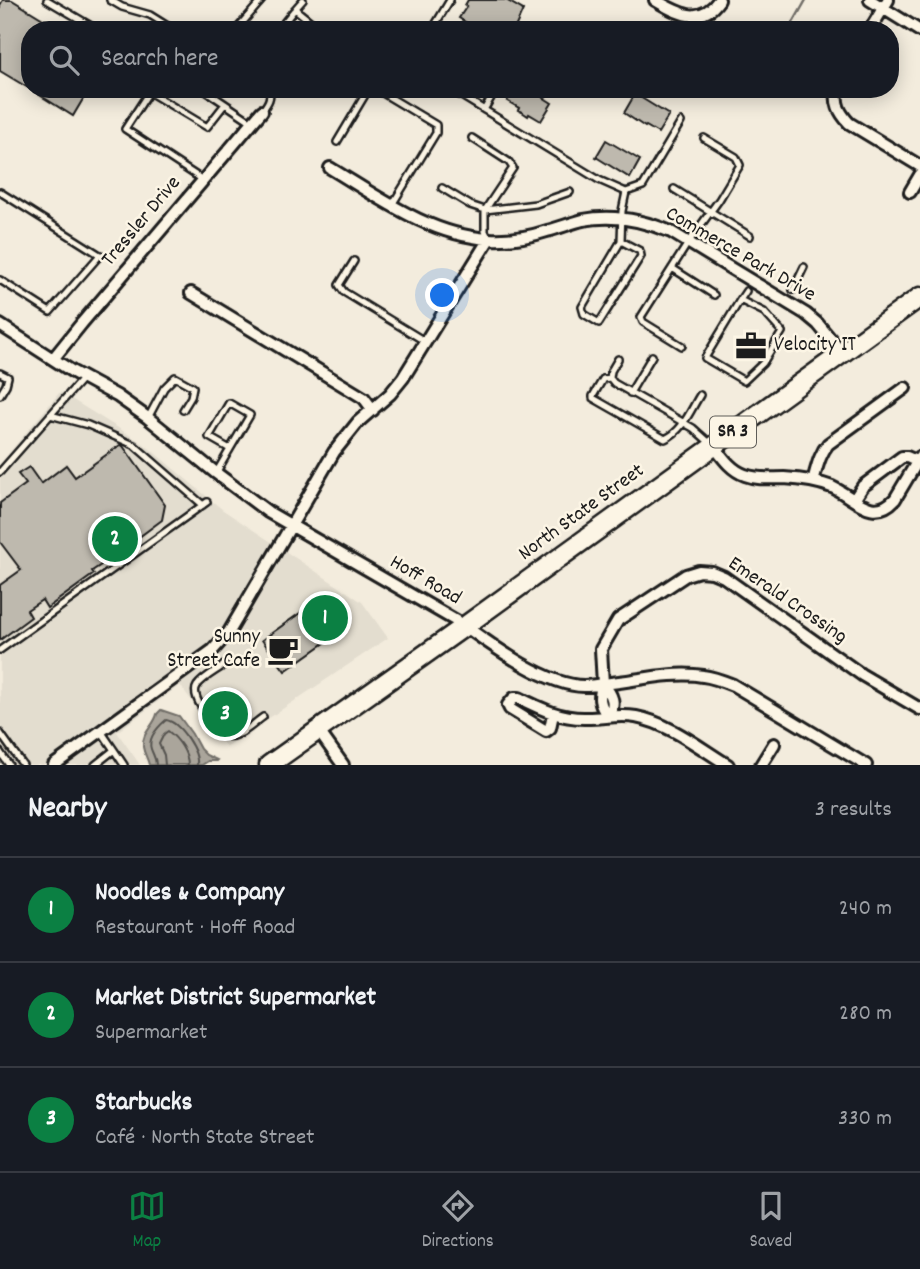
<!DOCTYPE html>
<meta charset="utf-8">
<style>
:root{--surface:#171b24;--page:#242831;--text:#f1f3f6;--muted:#9ea1a6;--line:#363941;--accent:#0b8043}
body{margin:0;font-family:Dekko,sans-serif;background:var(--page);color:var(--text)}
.you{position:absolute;left:443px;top:296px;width:24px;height:24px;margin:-18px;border:5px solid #fff;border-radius:50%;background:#1a73e8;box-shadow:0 0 0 10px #1a73e833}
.badge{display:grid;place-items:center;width:46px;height:46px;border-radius:50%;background:var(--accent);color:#fff;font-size:23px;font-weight:700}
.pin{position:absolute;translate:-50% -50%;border:4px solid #fff;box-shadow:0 2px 7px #0006}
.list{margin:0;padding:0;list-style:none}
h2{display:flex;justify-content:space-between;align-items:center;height:91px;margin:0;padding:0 28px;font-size:30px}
h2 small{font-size:23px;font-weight:400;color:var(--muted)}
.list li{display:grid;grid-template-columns:46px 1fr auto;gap:21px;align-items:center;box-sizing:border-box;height:105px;padding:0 28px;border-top:2px solid var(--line)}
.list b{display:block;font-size:26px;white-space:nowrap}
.list p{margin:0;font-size:23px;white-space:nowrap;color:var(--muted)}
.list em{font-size:23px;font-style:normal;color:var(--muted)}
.icon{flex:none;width:38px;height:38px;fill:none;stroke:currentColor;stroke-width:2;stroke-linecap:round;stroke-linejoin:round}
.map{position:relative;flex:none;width:920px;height:765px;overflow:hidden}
.search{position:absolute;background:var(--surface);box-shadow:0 4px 18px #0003;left:21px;right:21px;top:21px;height:77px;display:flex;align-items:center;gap:18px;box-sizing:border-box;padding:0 24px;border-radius:28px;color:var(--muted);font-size:26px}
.sheet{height:406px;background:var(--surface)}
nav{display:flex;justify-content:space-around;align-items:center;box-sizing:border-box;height:98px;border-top:2px solid var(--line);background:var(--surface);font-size:19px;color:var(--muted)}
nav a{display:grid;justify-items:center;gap:4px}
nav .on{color:var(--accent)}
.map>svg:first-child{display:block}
.built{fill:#e3ddcf}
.water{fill:#aaa59b;stroke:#716e68;stroke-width:2}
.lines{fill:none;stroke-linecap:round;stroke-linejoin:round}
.shore{stroke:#55534f;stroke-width:2}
.stream{stroke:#716e68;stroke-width:2.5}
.building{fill:#beb9ae;stroke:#1c1c1c;stroke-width:2}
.lane-casing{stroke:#1c1c1c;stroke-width:10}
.street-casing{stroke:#1c1c1c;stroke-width:16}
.primary-casing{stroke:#1c1c1c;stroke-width:23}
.lane{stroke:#fcf5e5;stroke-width:5}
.street{stroke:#fcf5e5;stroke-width:10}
.primary{stroke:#fcf5e5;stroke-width:18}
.labels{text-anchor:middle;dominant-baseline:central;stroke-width:5;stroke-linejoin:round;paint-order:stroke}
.shield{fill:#fcf5e5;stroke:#5f5d58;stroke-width:2}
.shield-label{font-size:19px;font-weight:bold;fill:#1c1c1c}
.street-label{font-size:21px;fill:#1c1c1c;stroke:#fcf5e5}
.poi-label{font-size:21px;fill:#1c1c1c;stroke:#fcf5e5;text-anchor:start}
</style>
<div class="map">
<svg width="920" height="765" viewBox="0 0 920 765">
<rect width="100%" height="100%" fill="#f3ecdd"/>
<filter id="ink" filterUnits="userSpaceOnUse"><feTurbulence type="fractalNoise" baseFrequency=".0143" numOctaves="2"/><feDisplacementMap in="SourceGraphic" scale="14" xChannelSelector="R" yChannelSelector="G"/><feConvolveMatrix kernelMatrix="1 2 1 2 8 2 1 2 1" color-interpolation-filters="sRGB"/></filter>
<g filter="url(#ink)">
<path class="built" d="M 60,392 L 144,444 L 223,510 L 362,602 L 388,638 L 226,747 L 180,685 L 117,732 L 140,765 L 0,765 L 0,464 Z"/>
<path class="water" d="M 161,710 L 179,716 L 192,734 L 200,749 L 206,755 L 217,760 L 216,761 L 208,761 L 202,765 L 149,765 C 148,759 144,754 143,747 C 141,733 155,725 157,714 Z"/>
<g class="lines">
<path class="shore" d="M 156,765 C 156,758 153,755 151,749 C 147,737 159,726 166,720 C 180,722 199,752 197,765
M 165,765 L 164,755 L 159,744 L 164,734 L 168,731 C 178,739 188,752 188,765"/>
<path class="stream" d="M 789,30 L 806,0"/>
</g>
<path class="building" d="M 3,0 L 12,0 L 61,30 L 30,30 L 30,89 L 0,71 L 0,5 Z
M 468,0 L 506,0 L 523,10 L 514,30 L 478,30 L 459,18 L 467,6 L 465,5 Z
M 30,89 L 89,89 L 73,116 Z
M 514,89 L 530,89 L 552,103 L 541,121 L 529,114 L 528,116 L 522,112 L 518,110 L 519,108 L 507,101 Z
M 635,94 L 669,115 L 658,133 L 646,126 L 645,127 L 624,113 Z
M 606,140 L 640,160 L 630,178 L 596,157 Z
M 120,445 L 123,446 L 165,505 L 162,520 L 139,537 L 135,532 L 102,555 L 107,561 L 92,571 L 94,574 L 47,608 L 42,600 L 27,610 L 31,617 L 0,640 L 0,585 L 21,570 L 0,542 L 0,503 L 26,484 L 18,474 L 29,467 L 41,484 L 66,465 L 75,477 Z
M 320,599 L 343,630 L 285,671 L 262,640 Z
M 225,700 L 242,723 L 231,731 L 227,731 L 212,709 Z"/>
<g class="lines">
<defs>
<path id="lane" d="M 47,0 L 98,30
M 110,0 L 122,7 L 150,15 L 174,30
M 295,9 L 303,0
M 236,30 L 262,0
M 278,30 L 295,9 L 321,30
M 432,30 L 450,0
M 145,89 L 149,92 L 125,129 L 203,180
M 203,89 L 252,122
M 376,89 L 436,125 L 436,133 L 392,205
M 450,89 L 599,180 L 626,192 L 622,211 L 621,241 L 582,307 L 584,314 L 599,323 L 641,256 L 640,251 L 621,241
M 149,92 L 207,127 L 225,104
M 484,110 L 496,89
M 262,111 C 267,104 272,98 269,89
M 472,138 L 509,162 L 513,168 L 485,210
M 337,142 L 368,90 L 371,89
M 442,188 L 470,205 L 485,210 L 485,231 L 489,239
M 674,189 L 750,236
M 0,192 L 100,255 L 50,312 L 0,280
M 626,192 L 643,186 L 681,122
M 485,210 L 536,204 L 570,192
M 354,261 L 339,285 L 344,292 L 426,342
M 672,268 L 714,295
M 793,290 L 804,267
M 740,300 L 764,312 L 782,332 L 763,363 L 744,381 L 705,358 L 740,300 L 746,291
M 682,346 L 643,322 L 641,317 L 688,243 L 719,200 L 740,165 L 736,157 L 704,138
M 618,359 L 611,371 L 610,378 L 614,383 L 693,428 L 711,444
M 0,373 L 8,377 L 6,385 L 0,395
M 610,378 L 603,379 L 593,396 L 593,398 L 665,439 C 683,431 690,411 700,395
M 630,393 L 652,356
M 50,415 L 88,425 L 134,445 L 203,505
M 148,418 L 164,388 L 175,377 L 193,387 L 191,397 L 183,410
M 0,472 L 83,378
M 216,473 L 250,415 L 229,403 L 209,437 L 230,449
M 0,650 L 207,502
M 224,665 C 216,671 202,678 197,686 C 189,698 215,725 223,735 C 238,741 250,726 263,717
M 0,733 L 23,765
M 114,750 L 124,765
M 0,752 L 9,765
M 95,765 L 114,750 L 101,731"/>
<path id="street" d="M 655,0 C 677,13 700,27 719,0
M 870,0 L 920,31
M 870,30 L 888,0
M 837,89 C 835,104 839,112 849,123 L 920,166
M 330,168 C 380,198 429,235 489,239 C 508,240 529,237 547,231 C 559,228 571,223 583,220 C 614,214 643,220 671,232 L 806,314 L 818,324 L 842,353
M 910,192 L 920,175
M 191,293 L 364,398 L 373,410
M 0,325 L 73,372 L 117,396 L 148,418 L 216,473 L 268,512 L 465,626 C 494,647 548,686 584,686 C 593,686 603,684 611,683 C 639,680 675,671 703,676 C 713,677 723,681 733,685 L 866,765
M 53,359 L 82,323 L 262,111
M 714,446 C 723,458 731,470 745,475 C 758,480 771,478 784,478 C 800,479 817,481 832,487 C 854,497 873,523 895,499 L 920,457
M 813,481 C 817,468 819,455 828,444 L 905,388
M 854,500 L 863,486 L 902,457 L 907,457 L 916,461
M 603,684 L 601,649 L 618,620 L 686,575 L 699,571 L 712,572 L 724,577 L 862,675 L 920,709
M 603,684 C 612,694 617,704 608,716 C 599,705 598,697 603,684 Z
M 553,714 L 550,728 L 546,731 L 510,709 L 508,705 L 514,698 L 519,698 C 541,709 562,719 587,718 C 604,718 619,714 636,717 C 669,723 700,748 728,765
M 318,730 L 343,765
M 54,765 L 213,650 L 229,632 L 334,452 L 358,422 L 390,394 L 403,378 L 489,239
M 761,765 L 774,744"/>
<path id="primary" d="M 269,765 L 465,626 L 920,297"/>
</defs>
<use href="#lane" class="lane-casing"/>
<use href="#street" class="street-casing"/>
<use href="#primary" class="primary-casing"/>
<use href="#lane" class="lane"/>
<use href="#street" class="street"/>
<use href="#primary" class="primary"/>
</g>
</g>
<defs>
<symbol id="office-bare" viewBox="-9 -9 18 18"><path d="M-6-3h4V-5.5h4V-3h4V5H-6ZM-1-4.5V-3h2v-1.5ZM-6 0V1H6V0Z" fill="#1c1c1c" stroke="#fcf5e5" stroke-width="2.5" paint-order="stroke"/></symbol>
<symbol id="cafe-bare" viewBox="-9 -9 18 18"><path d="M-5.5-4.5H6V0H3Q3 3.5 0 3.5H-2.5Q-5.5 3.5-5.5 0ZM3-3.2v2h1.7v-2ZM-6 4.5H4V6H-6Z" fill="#1c1c1c" stroke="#fcf5e5" stroke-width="2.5" paint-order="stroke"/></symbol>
</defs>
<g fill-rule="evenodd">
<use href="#office-bare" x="729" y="324" width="44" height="44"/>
<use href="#cafe-bare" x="261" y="628" width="44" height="44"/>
</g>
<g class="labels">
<rect class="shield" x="710" y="416.5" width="46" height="31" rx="5"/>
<g class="shield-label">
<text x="733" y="432">SR 3</text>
</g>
<g class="street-label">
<text transform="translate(142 222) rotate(-50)">Tressler Drive</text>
<text transform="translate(740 255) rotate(30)">Commerce Park Drive</text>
<text transform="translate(582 513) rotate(-36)">North State Street</text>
<text transform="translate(425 581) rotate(30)">Hoff Road</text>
<text transform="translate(787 601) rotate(34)">Emerald Crossing</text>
</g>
<g class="poi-label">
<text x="774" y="346">Velocity IT</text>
<text x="260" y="638" text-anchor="end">Sunny<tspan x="260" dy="24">Street Cafe</tspan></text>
</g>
</g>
</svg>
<div class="you"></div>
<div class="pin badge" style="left:325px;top:618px">1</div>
<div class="pin badge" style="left:115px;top:539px">2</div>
<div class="pin badge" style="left:225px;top:714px">3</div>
<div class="search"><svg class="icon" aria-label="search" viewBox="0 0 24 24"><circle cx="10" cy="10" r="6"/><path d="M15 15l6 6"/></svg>Search here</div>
</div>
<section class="sheet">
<h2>Nearby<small>3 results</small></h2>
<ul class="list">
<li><span class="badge">1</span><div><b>Noodles &amp; Company</b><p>Restaurant · Hoff Road</p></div><em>240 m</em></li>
<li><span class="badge">2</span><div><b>Market District Supermarket</b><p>Supermarket</p></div><em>280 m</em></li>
<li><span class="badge">3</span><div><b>Starbucks</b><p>Café · North State Street</p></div><em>330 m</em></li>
</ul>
</section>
<nav>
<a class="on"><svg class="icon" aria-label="map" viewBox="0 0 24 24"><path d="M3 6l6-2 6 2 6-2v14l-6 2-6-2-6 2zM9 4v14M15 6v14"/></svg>Map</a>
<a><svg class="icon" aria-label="directions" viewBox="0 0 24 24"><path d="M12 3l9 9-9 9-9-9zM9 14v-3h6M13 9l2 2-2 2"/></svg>Directions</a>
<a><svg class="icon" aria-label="saved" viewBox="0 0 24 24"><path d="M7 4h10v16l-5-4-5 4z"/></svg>Saved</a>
</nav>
